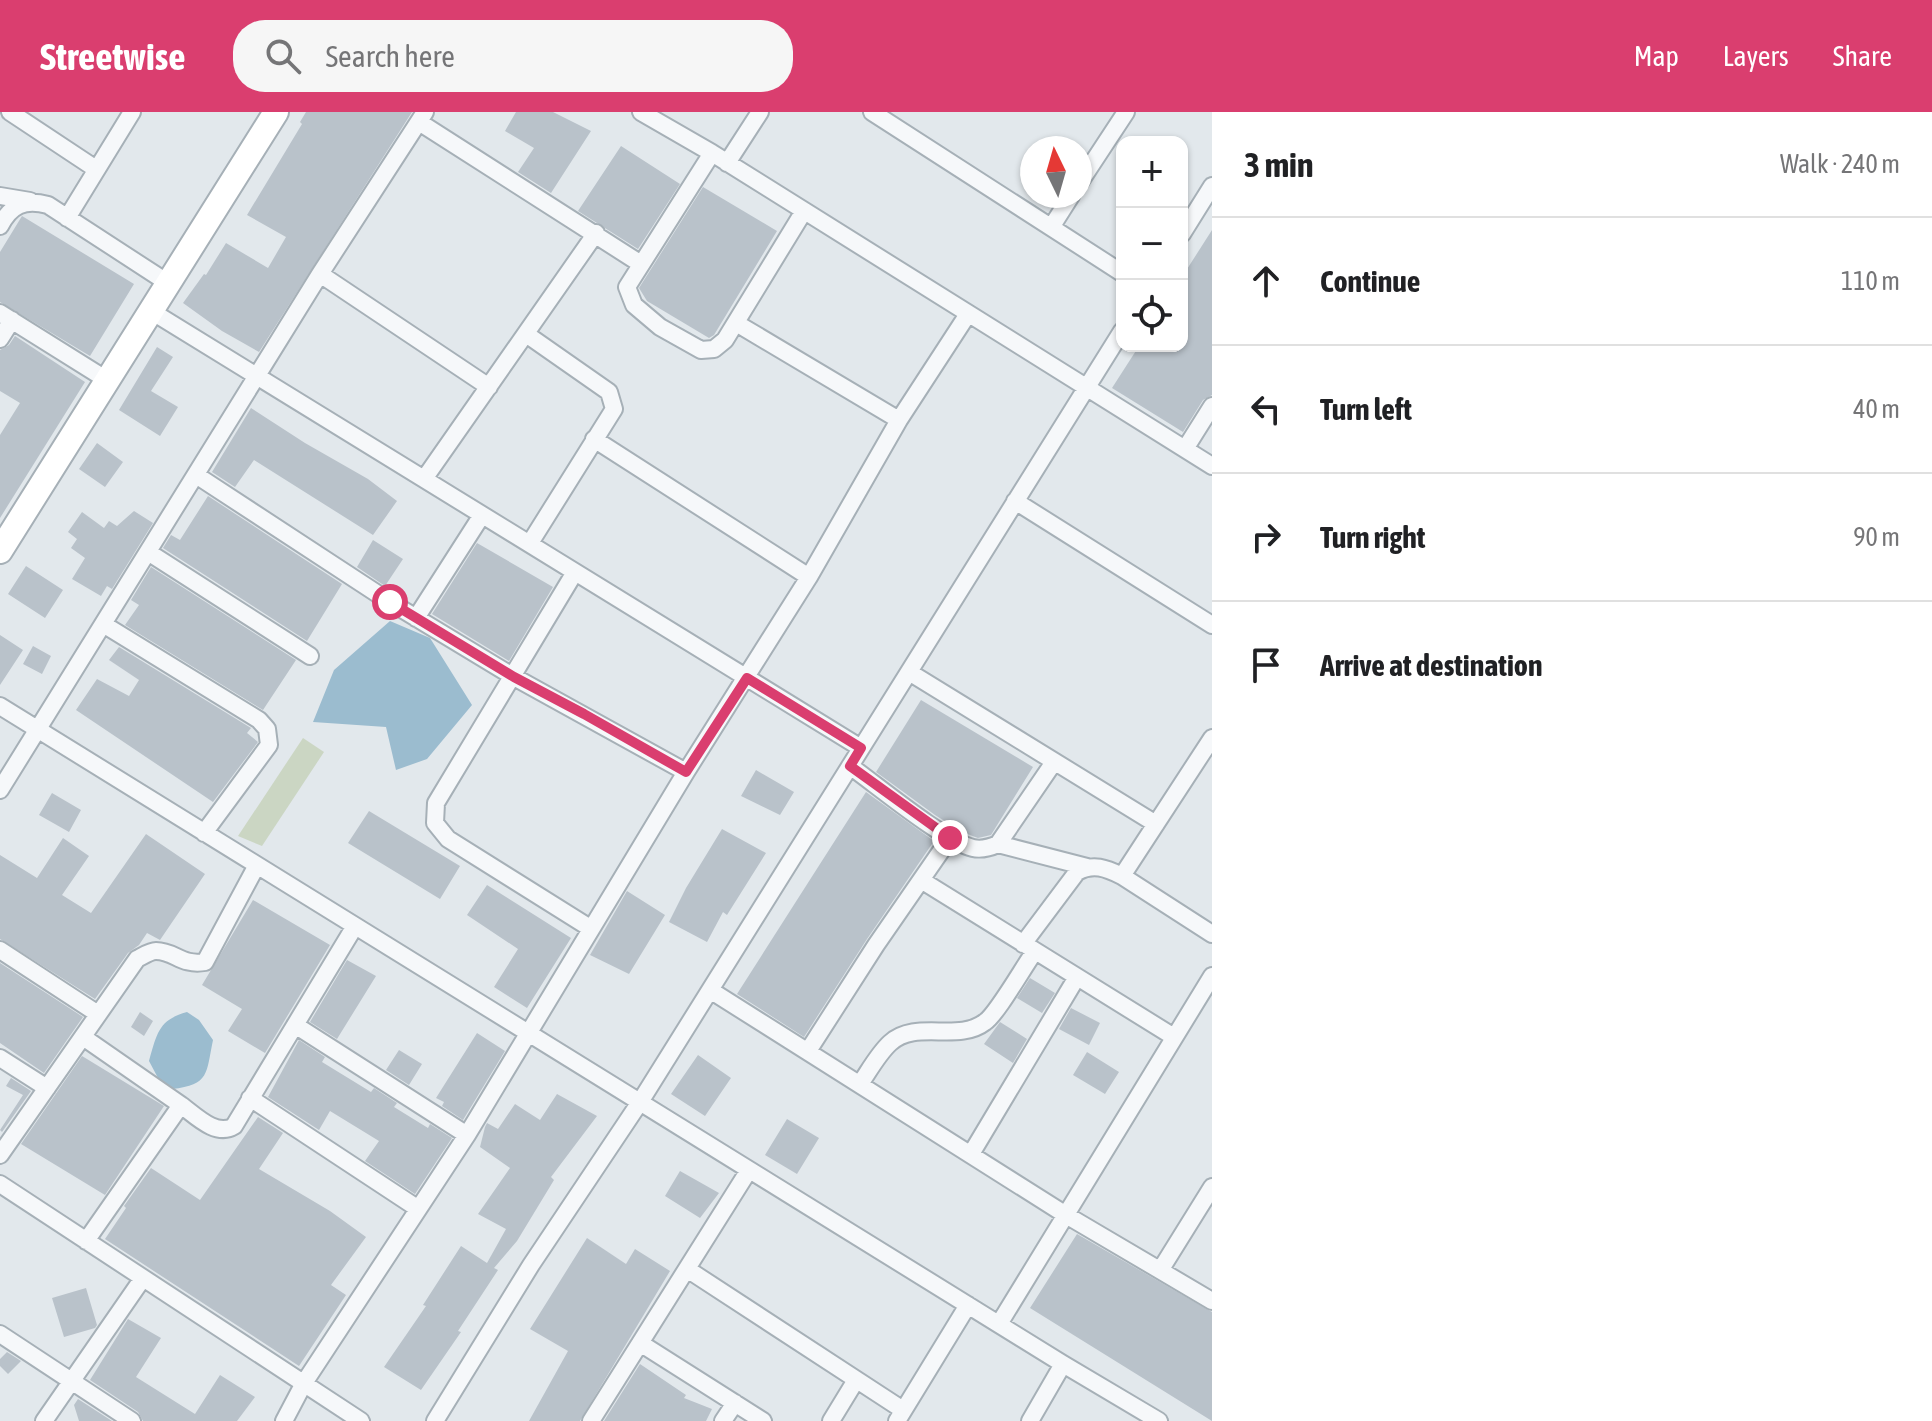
<!DOCTYPE html>
<meta charset="utf-8">
<style>
:root{--surface:#fff;--page:#f6f6f6;--text:#202124;--muted:#757577;--line:#e0e0e0;--accent:#da3e6f}
body{margin:0;font-family:"Asap Condensed",sans-serif;background:var(--page);color:var(--text)}
.controls{position:absolute;right:24px;top:24px;display:grid;overflow:hidden;border-radius:16px;box-shadow:0 2px 6px #0004}
.controls button{width:72px;height:72px;display:grid;place-items:center;padding:0;border:0;border-bottom:2px solid var(--line);background:var(--surface);color:var(--text);font:40px sans-serif}
.compass{position:absolute;left:1020px;top:24px;width:72px;height:72px;border-radius:50%;background:var(--surface);box-shadow:0 2px 6px #0004;rotate:355deg}
.stop{position:absolute;width:24px;height:24px;margin:-18px;border:6px solid #da3e6f;border-radius:50%;background:#fff}
.stop.end{background:#da3e6f;border-color:#fff;box-shadow:0 2px 8px #0008}
.list{margin:0;padding:0;list-style:none}
h2{display:flex;justify-content:space-between;align-items:center;height:104px;margin:0;padding:0 32px;font-size:34px}
h2 small{font-size:26px;font-weight:400;color:var(--muted)}
.list li{display:grid;grid-template-columns:52px 1fr auto;gap:24px;align-items:center;box-sizing:border-box;height:128px;padding:0 32px;border-top:2px solid var(--line)}
.list b{display:block;font-size:30px;white-space:nowrap}
.list em{font-size:26px;font-style:normal;color:var(--muted)}
.icon{flex:none;width:44px;height:44px;fill:none;stroke:currentColor;stroke-width:2;stroke-linecap:round;stroke-linejoin:round}
.map{position:relative;flex:none;width:1212px;height:1309px;overflow:hidden}
header{display:flex;align-items:center;gap:48px;box-sizing:border-box;height:112px;padding:0 40px;background:var(--accent);color:#fff}
header strong{font-size:38px}
nav{display:flex;gap:44px;margin-inline-start:auto;font-size:28px}
.search{width:560px;height:72px;background:var(--page);display:flex;align-items:center;gap:20px;box-sizing:border-box;padding:0 28px;border-radius:32px;color:var(--muted);font-size:30px}
main{display:flex}
aside{flex:1;background:var(--surface)}
.map>svg:first-child{display:block}
.green{fill:#cbd6c3}
.water{fill:#9bbccf}
.building{fill:#b9c2ca}
.lines{fill:none;stroke-linecap:round;stroke-linejoin:round}
.street-casing{stroke:#a6b0b7;stroke-width:20}
.secondary-casing{stroke:#a6b0b7;stroke-width:28}
.street{stroke:#f6f8fa;stroke-width:16}
.secondary{stroke:#fff;stroke-width:24}
.route{stroke:#da3e6f;stroke-width:10}
</style>
<header>
<strong>Streetwise</strong>
<div class="search"><svg class="icon" aria-label="search" viewBox="0 0 24 24"><circle cx="10" cy="10" r="6"/><path d="M15 15l6 6"/></svg>Search here</div>
<nav><a>Map</a><a>Layers</a><a>Share</a></nav>
</header>
<main>
<div class="map">
<svg width="1212" height="1309" viewBox="0 0 1212 1309">
<rect width="100%" height="100%" fill="#e2e8ec"/>
<path class="green" d="M 303,626 L 324,640 L 262,734 L 238,724 Z"/>
<path class="water" d="M 390,509 L 430,526 L 472,593 L 427,647 L 396,658 L 386,615 L 313,610 L 334,558 Z
M 187,900 L 199,908 L 213,928 C 206,961 210,973 172,977 L 158,966 L 149,949 C 157,922 158,908 187,900 Z"/>
<path class="building" d="M 306,0 L 412,0 L 259,240 L 222,219 L 183,191 L 204,162 L 206,163 L 226,131 L 268,156 L 286,125 L 247,103 L 302,12 L 300,10 Z
M 516,0 L 553,0 L 591,19 L 551,81 L 518,60 L 534,36 L 505,19 Z
M 621,34 L 680,72 L 638,137 L 578,99 Z
M 703,75 L 777,119 L 714,223 L 709,226 L 647,189 L 639,176 Z
M 22,104 L 134,172 L 90,244 L 0,190 L 0,140 Z
M 1212,118 L 1212,283 L 1203,288 L 1183,320 L 1112,276 L 1139,234 L 1182,234 L 1182,165 Z
M 15,224 L 85,270 L 0,406 L 0,323 L 20,291 L 0,279 L 0,238 L 9,233 Z
M 157,235 L 173,245 L 151,279 L 178,295 L 160,324 L 119,298 Z
M 251,296 L 305,331 L 368,367 L 397,389 L 373,423 L 254,348 L 235,375 L 212,360 Z
M 97,331 L 123,350 L 105,375 L 79,357 Z
M 208,384 L 342,472 L 307,529 L 163,436 L 171,423 L 180,428 Z
M 134,399 L 153,411 L 112,477 L 107,474 L 101,484 L 72,467 L 85,446 L 71,436 L 77,427 L 68,420 L 82,400 L 104,416 L 109,409 L 117,414 Z
M 373,428 L 403,447 L 385,474 L 357,455 Z
M 477,431 L 553,475 L 509,549 L 432,502 Z
M 26,454 L 63,478 L 45,506 L 8,482 Z
M 151,455 L 296,548 L 263,598 L 125,513 L 139,493 L 131,488 Z
M 0,523 L 23,538 L 0,573 Z
M 33,534 L 51,544 L 42,562 L 23,552 Z
M 119,535 L 251,616 L 247,621 L 258,630 L 213,690 L 76,598 L 97,567 L 129,584 L 139,568 L 109,548 Z
M 921,588 L 1033,655 L 991,723 L 978,726 L 962,720 L 935,703 L 876,660 Z
M 756,658 L 794,680 L 780,703 L 741,684 Z
M 866,680 L 934,729 L 867,827 L 804,925 L 737,882 Z
M 52,681 L 81,698 L 69,720 L 39,703 Z
M 369,699 L 460,754 L 440,787 L 348,731 Z
M 722,717 L 766,741 L 727,803 L 723,800 L 707,830 L 669,810 L 686,776 Z
M 146,722 L 205,762 L 160,828 L 147,821 L 139,833 L 128,841 L 95,887 L 0,827 L 0,743 L 37,766 L 63,726 L 89,744 L 62,783 L 91,801 Z
M 487,773 L 571,826 L 527,896 L 494,875 L 518,837 L 467,803 Z
M 627,779 L 665,803 L 629,862 L 590,843 Z
M 253,788 L 330,833 L 265,941 L 228,919 L 242,897 L 202,873 Z
M 347,848 L 376,864 L 337,927 L 310,910 Z
M 0,851 L 83,905 L 44,961 L 0,931 Z
M 1030,866 L 1055,881 L 1042,901 L 1017,886 Z
M 1071,896 L 1100,911 L 1089,933 L 1059,917 Z
M 140,900 L 153,909 L 144,924 L 131,915 Z
M 1000,910 L 1027,927 L 1013,951 L 984,932 Z
M 477,921 L 505,939 L 463,1008 L 442,994 L 444,990 L 436,986 Z
M 299,928 L 325,945 L 322,950 L 371,980 L 374,976 L 397,991 L 394,995 L 428,1016 L 430,1012 L 452,1026 L 415,1082 L 365,1049 L 379,1029 L 330,999 L 319,1018 L 268,985 Z
M 399,938 L 422,952 L 409,973 L 386,958 Z
M 1087,940 L 1119,960 L 1105,982 L 1073,963 Z
M 698,943 L 731,966 L 705,1004 L 671,982 Z
M 82,944 L 164,994 L 105,1083 L 21,1032 Z
M 11,966 L 31,979 L 2,1020 L 0,1018 L 23,983 L 6,974 Z
M 557,982 L 597,1004 L 551,1065 L 554,1068 L 517,1129 L 494,1156 L 498,1158 L 458,1219 L 461,1220 L 421,1278 L 384,1255 L 426,1194 L 423,1193 L 461,1134 L 487,1151 L 506,1117 L 478,1102 L 510,1056 L 480,1035 L 485,1015 L 487,1011 L 498,1017 L 515,992 L 540,1008 Z
M 258,1005 L 283,1021 L 259,1057 L 330,1099 L 366,1125 L 331,1173 L 346,1183 L 299,1254 L 105,1127 L 126,1096 L 124,1094 L 151,1056 L 200,1088 Z
M 787,1007 L 819,1026 L 797,1062 L 765,1043 Z
M 680,1059 L 719,1081 L 700,1106 L 665,1084 Z
M 1077,1122 L 1212,1200 L 1212,1309 L 1030,1196 Z
M 587,1126 L 626,1152 L 635,1137 L 670,1159 L 580,1309 L 529,1309 L 568,1239 L 530,1217 Z
M 86,1176 L 97,1213 L 95,1216 L 64,1225 L 52,1186 Z
M 128,1207 L 161,1226 L 136,1265 L 195,1302 L 220,1263 L 255,1285 L 237,1309 L 143,1309 L 138,1300 L 90,1268 Z
M 7,1240 L 21,1249 L 8,1262 L 0,1254 L 0,1247 Z
M 640,1252 L 686,1283 L 684,1286 L 712,1297 L 706,1309 L 604,1309 Z
M 78,1287 L 112,1309 L 79,1309 L 74,1293 Z"/>
<g class="lines">
<defs>
<path id="street" d="M 10,0 L 96,57
M 641,0 L 712,41 L 1212,354
M 872,0 L 1122,161
M 419,10 L 641,152
M 712,41 L 627,175 L 634,193 L 660,215 L 701,238 L 714,237 L 725,228 L 804,99
M 727,51 L 760,0
M 1080,70 L 1126,0
M 0,84 L 30,89
M 67,106 L 132,0
M 0,114 C 11,93 24,87 48,93 L 168,171
M 1052,114 L 1071,84
M 1182,122 L 1212,74
M 320,162 L 489,275
M 151,199 L 861,636
M 0,201 L 107,268
M 736,211 L 899,308
M 526,222 L 609,280 L 614,297 L 530,431
M 0,227 L 12,208
M 594,327 L 809,465
M 1185,337 L 1212,294
M 196,363 L 390,490 L 514,565 L 686,660
M 424,367 L 596,121
M 1015,389 L 1212,513
M 148,440 L 310,544
M 575,460 L 436,691 L 435,711 L 448,727 L 590,816
M 416,506 L 482,403
M 103,512 L 259,608 L 267,617 L 269,633 L 204,721
M 909,560 L 1156,712
M 0,594 L 1063,1252 L 1159,1309
M 850,654 C 878,674 944,729 973,736 C 982,738 989,736 998,732 L 1054,650
M 0,678 L 320,162 L 425,0
M 998,732 L 1087,755
M 1122,764 L 1212,626
M 921,768 L 1174,925
M 1023,832 L 1077,760 C 1093,751 1106,756 1122,764 L 1212,822
M 0,838 L 98,902
M 710,878 L 1066,1103 L 1212,1189
M 295,913 L 467,1023
M 83,925 L 181,993 L 86,1129
M 808,939 L 876,833 L 950,726
M 0,946 L 47,976
M 860,972 C 869,959 878,942 890,931 C 916,907 958,931 985,910 C 997,902 1024,854 1035,839
M 250,986 L 417,1096
M 181,993 C 196,1004 216,1025 234,1014 L 355,814
M 971,1042 L 1077,865
M 0,1043 L 137,847 C 143,844 150,839 156,839 C 175,839 181,854 205,850 L 257,753
M 0,1072 L 361,1309
M 687,1157 L 903,1298
M 1161,1157 L 1212,1075
M 999,1212 L 1212,864
M 0,1222 L 132,1309
M 640,1231 L 763,1309
M 44,1309 L 143,1166
M 284,1309 L 304,1271 L 467,1023 L 686,660 L 809,465 L 899,308 L 968,202
M 435,1309 L 531,1153 L 640,990 L 1122,219
M 591,1309 L 749,1058
M 723,1309 L 735,1291
M 831,1309 L 856,1268
M 897,1309 L 968,1193
M 1030,1309 L 1063,1252"/>
<path id="secondary" d="M 0,439 L 276,0"/>
</defs>
<use href="#street" class="street-casing"/>
<use href="#secondary" class="secondary-casing"/>
<use href="#street" class="street"/>
<use href="#secondary" class="secondary"/>
</g>
<g class="lines">
<path class="route" d="M 390,490 L 514,565 L 584,602 L 686,660 L 747,566 L 861,636 L 850,654 L 950,726"/>
</g>
</svg>
<div class="controls">
<button>+</button>
<button>−</button>
<button><svg class="icon" aria-label="locate" viewBox="0 0 24 24"><circle cx="12" cy="12" r="6"/><path d="M12 2v4M12 18v4M2 12h4M18 12h4"/></svg></button>
</div>
<svg class="compass" viewBox="-18 -18 36 36"><path d="M0-13l5 13h-10z" fill="#e53935"/><path d="M0 13l5-13h-10z" fill="#757577"/></svg>
<div class="stop" style="left:390px;top:490px"></div>
<div class="stop end" style="left:950px;top:726px"></div>
</div>
<aside>
<h2>3 min<small>Walk · 240 m</small></h2>
<ul class="list">
<li><svg class="icon" aria-label="ahead" viewBox="0 0 24 24"><path d="M12 20V5M6 11l6-6 6 6"/></svg><div><b>Continue</b></div><em>110 m</em></li>
<li><svg class="icon" aria-label="left" viewBox="0 0 24 24"><path d="M17 20v-9H6M10 6l-5 5 5 5"/></svg><div><b>Turn left</b></div><em>40 m</em></li>
<li><svg class="icon" aria-label="right" viewBox="0 0 24 24"><path d="M7 20v-9h11M14 6l5 5-5 5"/></svg><div><b>Turn right</b></div><em>90 m</em></li>
<li><svg class="icon" aria-label="arrive" viewBox="0 0 24 24"><path d="M6 21V4h12l-3 4 3 4H6"/></svg><div><b>Arrive at destination</b></div></li>
</ul>
</aside>
</main>
